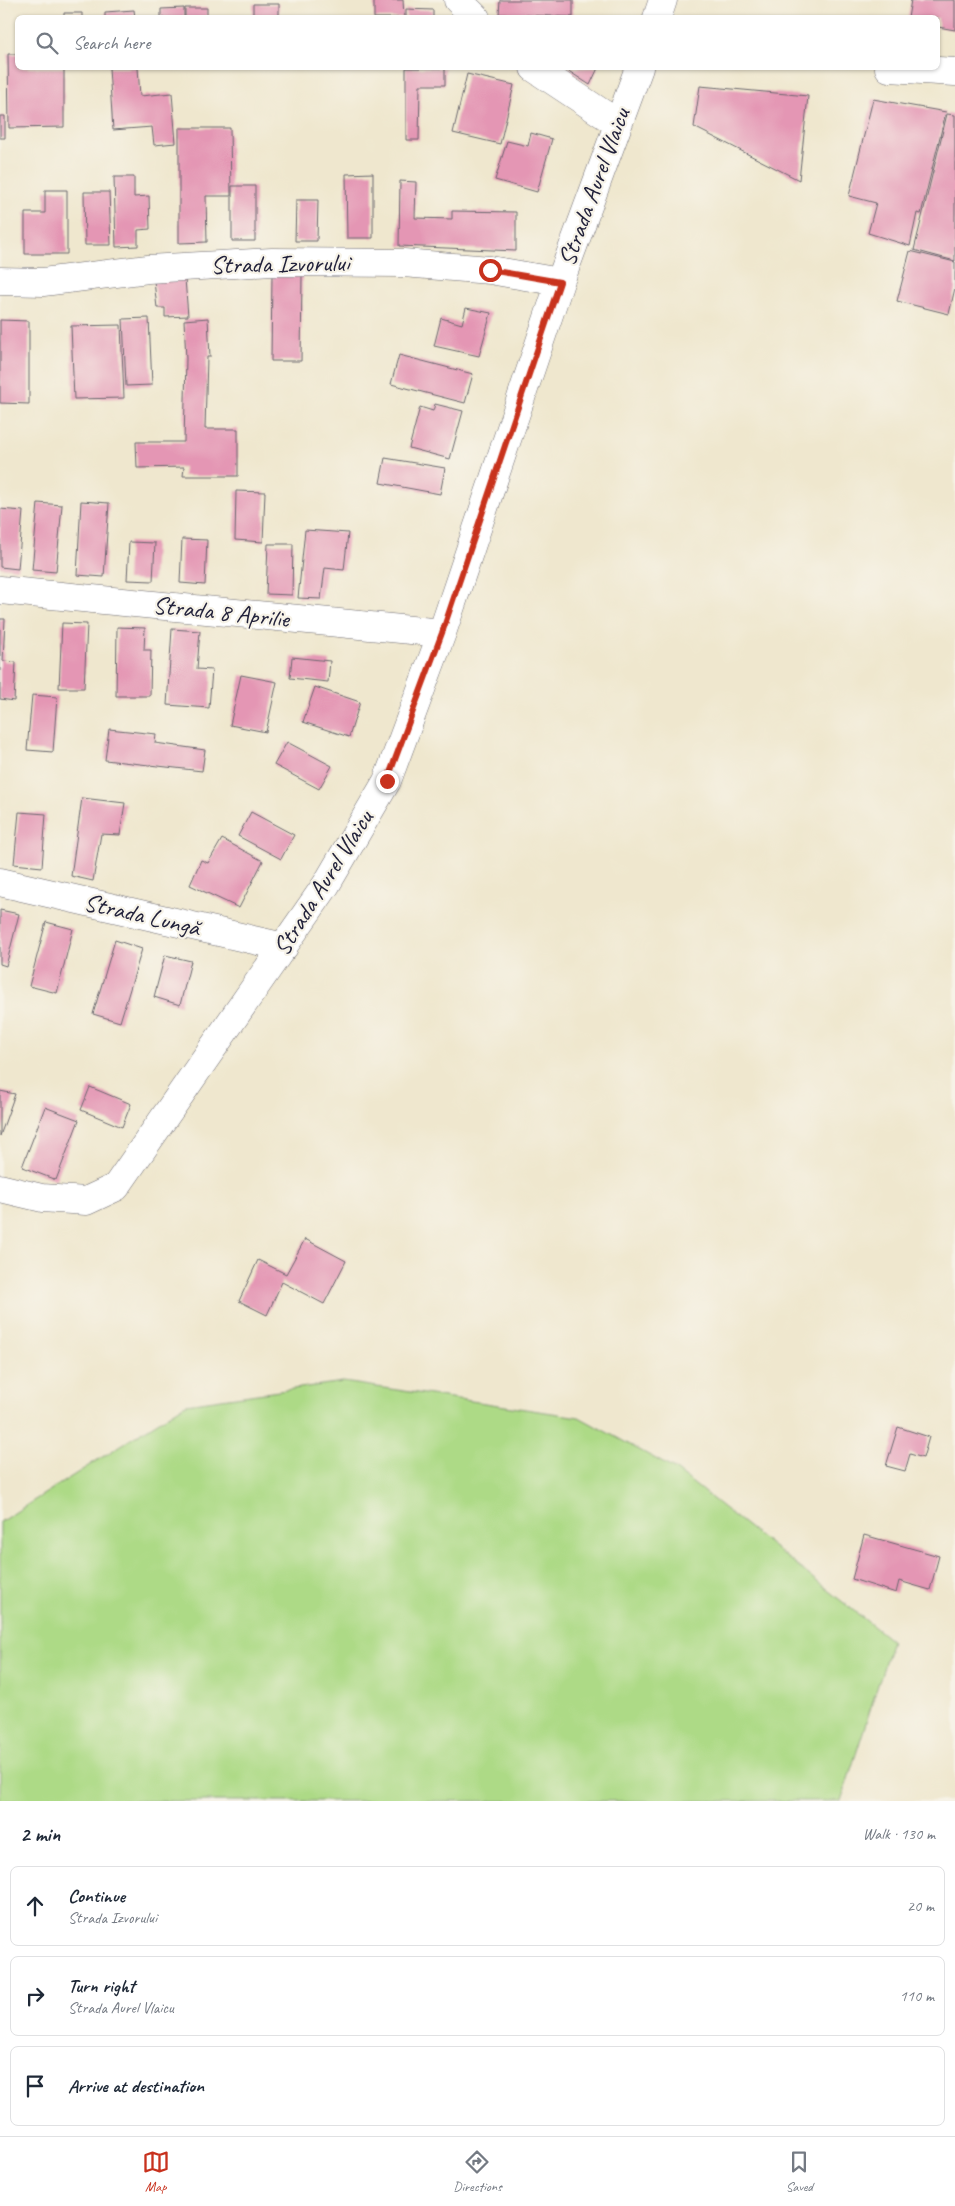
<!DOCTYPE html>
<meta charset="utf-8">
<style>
:root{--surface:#fff;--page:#f6f6f7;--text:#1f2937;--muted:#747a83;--line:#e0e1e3;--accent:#c8321e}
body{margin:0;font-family:Caveat,sans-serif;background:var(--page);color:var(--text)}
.stop{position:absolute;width:15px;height:15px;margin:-11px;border:4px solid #c8321e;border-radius:50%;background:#fff}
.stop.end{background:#c8321e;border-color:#fff;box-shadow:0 1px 5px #0008}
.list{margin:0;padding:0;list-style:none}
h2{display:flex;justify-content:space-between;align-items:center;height:65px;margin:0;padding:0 20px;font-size:21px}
h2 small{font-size:16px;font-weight:400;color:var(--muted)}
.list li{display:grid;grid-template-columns:32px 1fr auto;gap:15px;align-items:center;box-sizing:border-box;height:80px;margin:0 10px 10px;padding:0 10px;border:1px solid var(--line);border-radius:8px}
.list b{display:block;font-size:19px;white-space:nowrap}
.list p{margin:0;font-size:16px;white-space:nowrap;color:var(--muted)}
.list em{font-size:16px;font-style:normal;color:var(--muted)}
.icon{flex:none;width:28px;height:28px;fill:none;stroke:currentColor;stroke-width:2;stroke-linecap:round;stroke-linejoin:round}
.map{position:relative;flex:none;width:955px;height:1801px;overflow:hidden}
.search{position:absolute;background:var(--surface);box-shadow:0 1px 4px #0004;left:15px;right:15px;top:15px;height:55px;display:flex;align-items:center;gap:12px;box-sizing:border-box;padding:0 18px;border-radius:8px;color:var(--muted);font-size:19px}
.sheet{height:335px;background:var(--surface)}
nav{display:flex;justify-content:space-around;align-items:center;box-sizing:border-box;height:70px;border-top:1px solid var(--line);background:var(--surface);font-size:14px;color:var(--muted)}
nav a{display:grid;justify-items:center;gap:2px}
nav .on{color:var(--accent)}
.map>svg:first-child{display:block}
.green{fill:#adda86;stroke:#687e60}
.building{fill:#e496b4}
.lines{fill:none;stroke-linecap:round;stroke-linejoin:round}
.minor-casing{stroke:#6a676e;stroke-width:29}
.minor{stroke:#fff;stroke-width:28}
.route{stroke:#c8321e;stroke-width:6}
.labels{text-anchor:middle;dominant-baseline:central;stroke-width:4.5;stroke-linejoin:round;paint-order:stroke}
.street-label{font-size:25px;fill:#22223b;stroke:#f7f3e8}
</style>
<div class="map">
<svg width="955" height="1801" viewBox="0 0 955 1801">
<rect width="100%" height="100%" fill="#f7f3e8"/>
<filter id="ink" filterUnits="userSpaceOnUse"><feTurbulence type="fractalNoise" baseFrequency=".02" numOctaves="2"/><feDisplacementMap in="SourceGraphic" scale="10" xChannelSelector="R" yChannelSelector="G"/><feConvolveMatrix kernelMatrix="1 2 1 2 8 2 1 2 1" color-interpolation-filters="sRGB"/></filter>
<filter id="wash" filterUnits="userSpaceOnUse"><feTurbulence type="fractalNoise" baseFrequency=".0096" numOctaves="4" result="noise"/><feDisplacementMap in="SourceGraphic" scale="20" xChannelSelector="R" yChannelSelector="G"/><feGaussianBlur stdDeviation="1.12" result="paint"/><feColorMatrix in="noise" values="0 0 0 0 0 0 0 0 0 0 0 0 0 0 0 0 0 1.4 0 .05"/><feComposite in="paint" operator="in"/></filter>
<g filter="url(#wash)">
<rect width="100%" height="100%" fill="#efe7ce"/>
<path class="green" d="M 343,1382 L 579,1417 L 676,1470 L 892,1641 L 841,1801 L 0,1801 L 0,1522 L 186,1404 Z"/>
<g id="blocks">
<path class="building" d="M 374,0 L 403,0 L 404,18 L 374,18 Z
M 500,0 L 573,0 L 573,17 L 499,14 Z
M 911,0 L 955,0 L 955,30 L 938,27 L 938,18 L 908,18 Z
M 253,4 L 279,4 L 279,18 L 253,18 Z
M 184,8 L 184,18 L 161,18 L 161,9 Z
M 185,8 L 207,8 L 207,18 L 185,18 Z
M 406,9 L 433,10 L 433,18 L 406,18 Z
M 134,10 L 135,18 L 105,18 L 105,12 Z
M 64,13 L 82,13 L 82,18 L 64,18 Z
M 8,54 L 18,54 L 18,68 L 64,68 L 64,127 L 9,128 Z
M 109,68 L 138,68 L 140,96 L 172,93 L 176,143 L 154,145 L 152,127 L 113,130 Z
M 406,68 L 445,68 L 445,85 L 420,85 L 419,140 L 406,140 Z
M 564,68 L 598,68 L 590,85 Z
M 467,74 L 514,85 L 500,144 L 453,133 Z
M 700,86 L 808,96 L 799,180 L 694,127 Z
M 873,99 L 946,112 L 921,214 L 917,213 L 910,246 L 868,233 L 876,203 L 849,196 Z
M 947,114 L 955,115 L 955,261 L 914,250 Z
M 0,116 L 5,116 L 5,138 L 0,138 Z
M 179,128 L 230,128 L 231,196 L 206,196 L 207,242 L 179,243 Z
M 531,133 L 552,139 L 537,192 L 495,180 L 507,141 L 528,146 Z
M 373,173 L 373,238 L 347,238 L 346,174 Z
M 114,177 L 134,177 L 134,197 L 149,196 L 150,229 L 138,230 L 138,246 L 116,247 Z
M 400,181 L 416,182 L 415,218 L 452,219 L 452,211 L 516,212 L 516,251 L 399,246 Z
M 232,186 L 255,186 L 255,241 L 232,241 Z
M 45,190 L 67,190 L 67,254 L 25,254 L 25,213 L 45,213 Z
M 84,192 L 109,192 L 111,245 L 85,245 Z
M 296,200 L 318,200 L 317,241 L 295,241 Z
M 910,251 L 955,262 L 955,288 L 949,314 L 897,301 Z
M 272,275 L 302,275 L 301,361 L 271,361 Z
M 185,279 L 188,316 L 165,317 L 165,308 L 157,308 L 154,281 Z
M 466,308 L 491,313 L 479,356 L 434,346 L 441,318 L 462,324 Z
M 149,318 L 152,385 L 126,386 L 123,319 Z
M 208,318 L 210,357 L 207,357 L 205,429 L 238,429 L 238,476 L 183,476 L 184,467 L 137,468 L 136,442 L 184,442 L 186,359 L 184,320 Z
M 0,320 L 29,321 L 29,404 L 0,403 Z
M 121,325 L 124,398 L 74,399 L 71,326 Z
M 399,355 L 473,374 L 465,403 L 391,384 Z
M 435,404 L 463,411 L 450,459 L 409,448 L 420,407 L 433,411 Z
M 385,458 L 445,468 L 440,494 L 380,483 Z
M 236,491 L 265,492 L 263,542 L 235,540 Z
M 81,501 L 109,503 L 104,577 L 77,575 Z
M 38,503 L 62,505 L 56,572 L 32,570 Z
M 0,509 L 23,511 L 18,569 L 0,567 Z
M 305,530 L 348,533 L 344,570 L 325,568 L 321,599 L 298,598 Z
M 182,539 L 207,540 L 205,585 L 180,583 Z
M 129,542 L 155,543 L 153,581 L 127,580 Z
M 268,544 L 293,544 L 292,595 L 266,594 Z
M 0,619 L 5,619 L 3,661 L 16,662 L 14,701 L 0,699 Z
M 62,623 L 87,624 L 84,688 L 59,688 Z
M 117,627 L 145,628 L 144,650 L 151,650 L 150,696 L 116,696 Z
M 172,629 L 200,631 L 197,669 L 212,670 L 209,708 L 167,705 Z
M 292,657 L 330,661 L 328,682 L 290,678 Z
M 241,675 L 277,682 L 266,732 L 230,725 Z
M 315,687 L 360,702 L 349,737 L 303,722 Z
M 32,695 L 57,697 L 53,752 L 27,750 Z
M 109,729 L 156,734 L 155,743 L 205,750 L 202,771 L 105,760 Z
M 287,742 L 332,766 L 319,789 L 274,765 Z
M 82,798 L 125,803 L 120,835 L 101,834 L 93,881 L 71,876 Z
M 19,812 L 46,814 L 42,867 L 14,864 Z
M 251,812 L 294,835 L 281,859 L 238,836 Z
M 222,839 L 263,861 L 239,908 L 190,885 L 201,860 L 208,863 Z
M 0,910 L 19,914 L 6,966 L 0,964 Z
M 46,922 L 73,929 L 57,993 L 29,986 Z
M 115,940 L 142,949 L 120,1022 L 93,1014 Z
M 165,955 L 191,961 L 180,1005 L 154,997 Z
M 90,1087 L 131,1104 L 122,1127 L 81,1110 Z
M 0,1091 L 15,1094 L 0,1136 Z
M 45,1107 L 79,1120 L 56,1180 L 22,1167 Z
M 305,1239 L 346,1261 L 324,1304 L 282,1282 L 267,1315 L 239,1301 L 258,1260 L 286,1274 Z
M 898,1427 L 929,1437 L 923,1458 L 910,1454 L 905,1471 L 886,1466 Z
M 864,1535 L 939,1556 L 930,1590 L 899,1581 L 896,1593 L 852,1579 Z"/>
</g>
</g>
<g filter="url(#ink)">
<use href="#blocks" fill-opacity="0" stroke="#6a676e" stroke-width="1"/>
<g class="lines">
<defs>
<path id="minor" d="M 458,0 L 476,18
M 657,18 L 663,0
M 534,68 L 617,123
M 889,68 L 955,72
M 0,281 L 43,282 L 148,269 L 272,262 L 403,263 L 490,270 L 560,282
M 0,590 L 442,633
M 0,882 L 284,947
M 0,1188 L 42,1198 L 86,1201 L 116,1187 L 326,885 L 387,781 L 442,633 L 560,282 L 639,68"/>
</defs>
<use href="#minor" class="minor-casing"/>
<use href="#minor" class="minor"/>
</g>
</g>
<g class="lines" filter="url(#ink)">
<path class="route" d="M 387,781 L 442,633 L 560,282 L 490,270"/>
</g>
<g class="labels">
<g class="street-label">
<text transform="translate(594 187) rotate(-70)">Strada Aurel Vlaicu</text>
<text transform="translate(280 264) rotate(-1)">Strada Izvorului</text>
<text transform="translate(221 612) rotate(6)">Strada 8 Aprilie</text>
<text transform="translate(323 883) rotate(-58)">Strada Aurel Vlaicu</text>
<text transform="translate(142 915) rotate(13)">Strada Lungă</text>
</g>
</g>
</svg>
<div class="stop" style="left:490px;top:270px"></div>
<div class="stop end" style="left:387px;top:781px"></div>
<div class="search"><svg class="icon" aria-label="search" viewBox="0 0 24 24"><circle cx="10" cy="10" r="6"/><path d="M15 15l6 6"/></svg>Search here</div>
</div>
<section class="sheet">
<h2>2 min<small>Walk · 130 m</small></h2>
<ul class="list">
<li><svg class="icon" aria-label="ahead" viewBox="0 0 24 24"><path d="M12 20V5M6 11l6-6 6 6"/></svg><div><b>Continue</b><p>Strada Izvorului</p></div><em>20 m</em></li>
<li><svg class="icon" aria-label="right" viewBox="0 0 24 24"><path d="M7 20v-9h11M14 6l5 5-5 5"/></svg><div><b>Turn right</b><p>Strada Aurel Vlaicu</p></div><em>110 m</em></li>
<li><svg class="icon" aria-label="arrive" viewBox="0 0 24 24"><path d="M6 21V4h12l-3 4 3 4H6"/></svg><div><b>Arrive at destination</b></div></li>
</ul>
</section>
<nav>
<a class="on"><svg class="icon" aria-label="map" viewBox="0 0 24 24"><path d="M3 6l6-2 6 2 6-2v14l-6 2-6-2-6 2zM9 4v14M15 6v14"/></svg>Map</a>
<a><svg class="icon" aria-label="directions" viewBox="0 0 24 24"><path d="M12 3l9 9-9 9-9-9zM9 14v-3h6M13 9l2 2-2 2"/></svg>Directions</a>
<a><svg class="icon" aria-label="saved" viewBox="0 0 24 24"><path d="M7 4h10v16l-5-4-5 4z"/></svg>Saved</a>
</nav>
